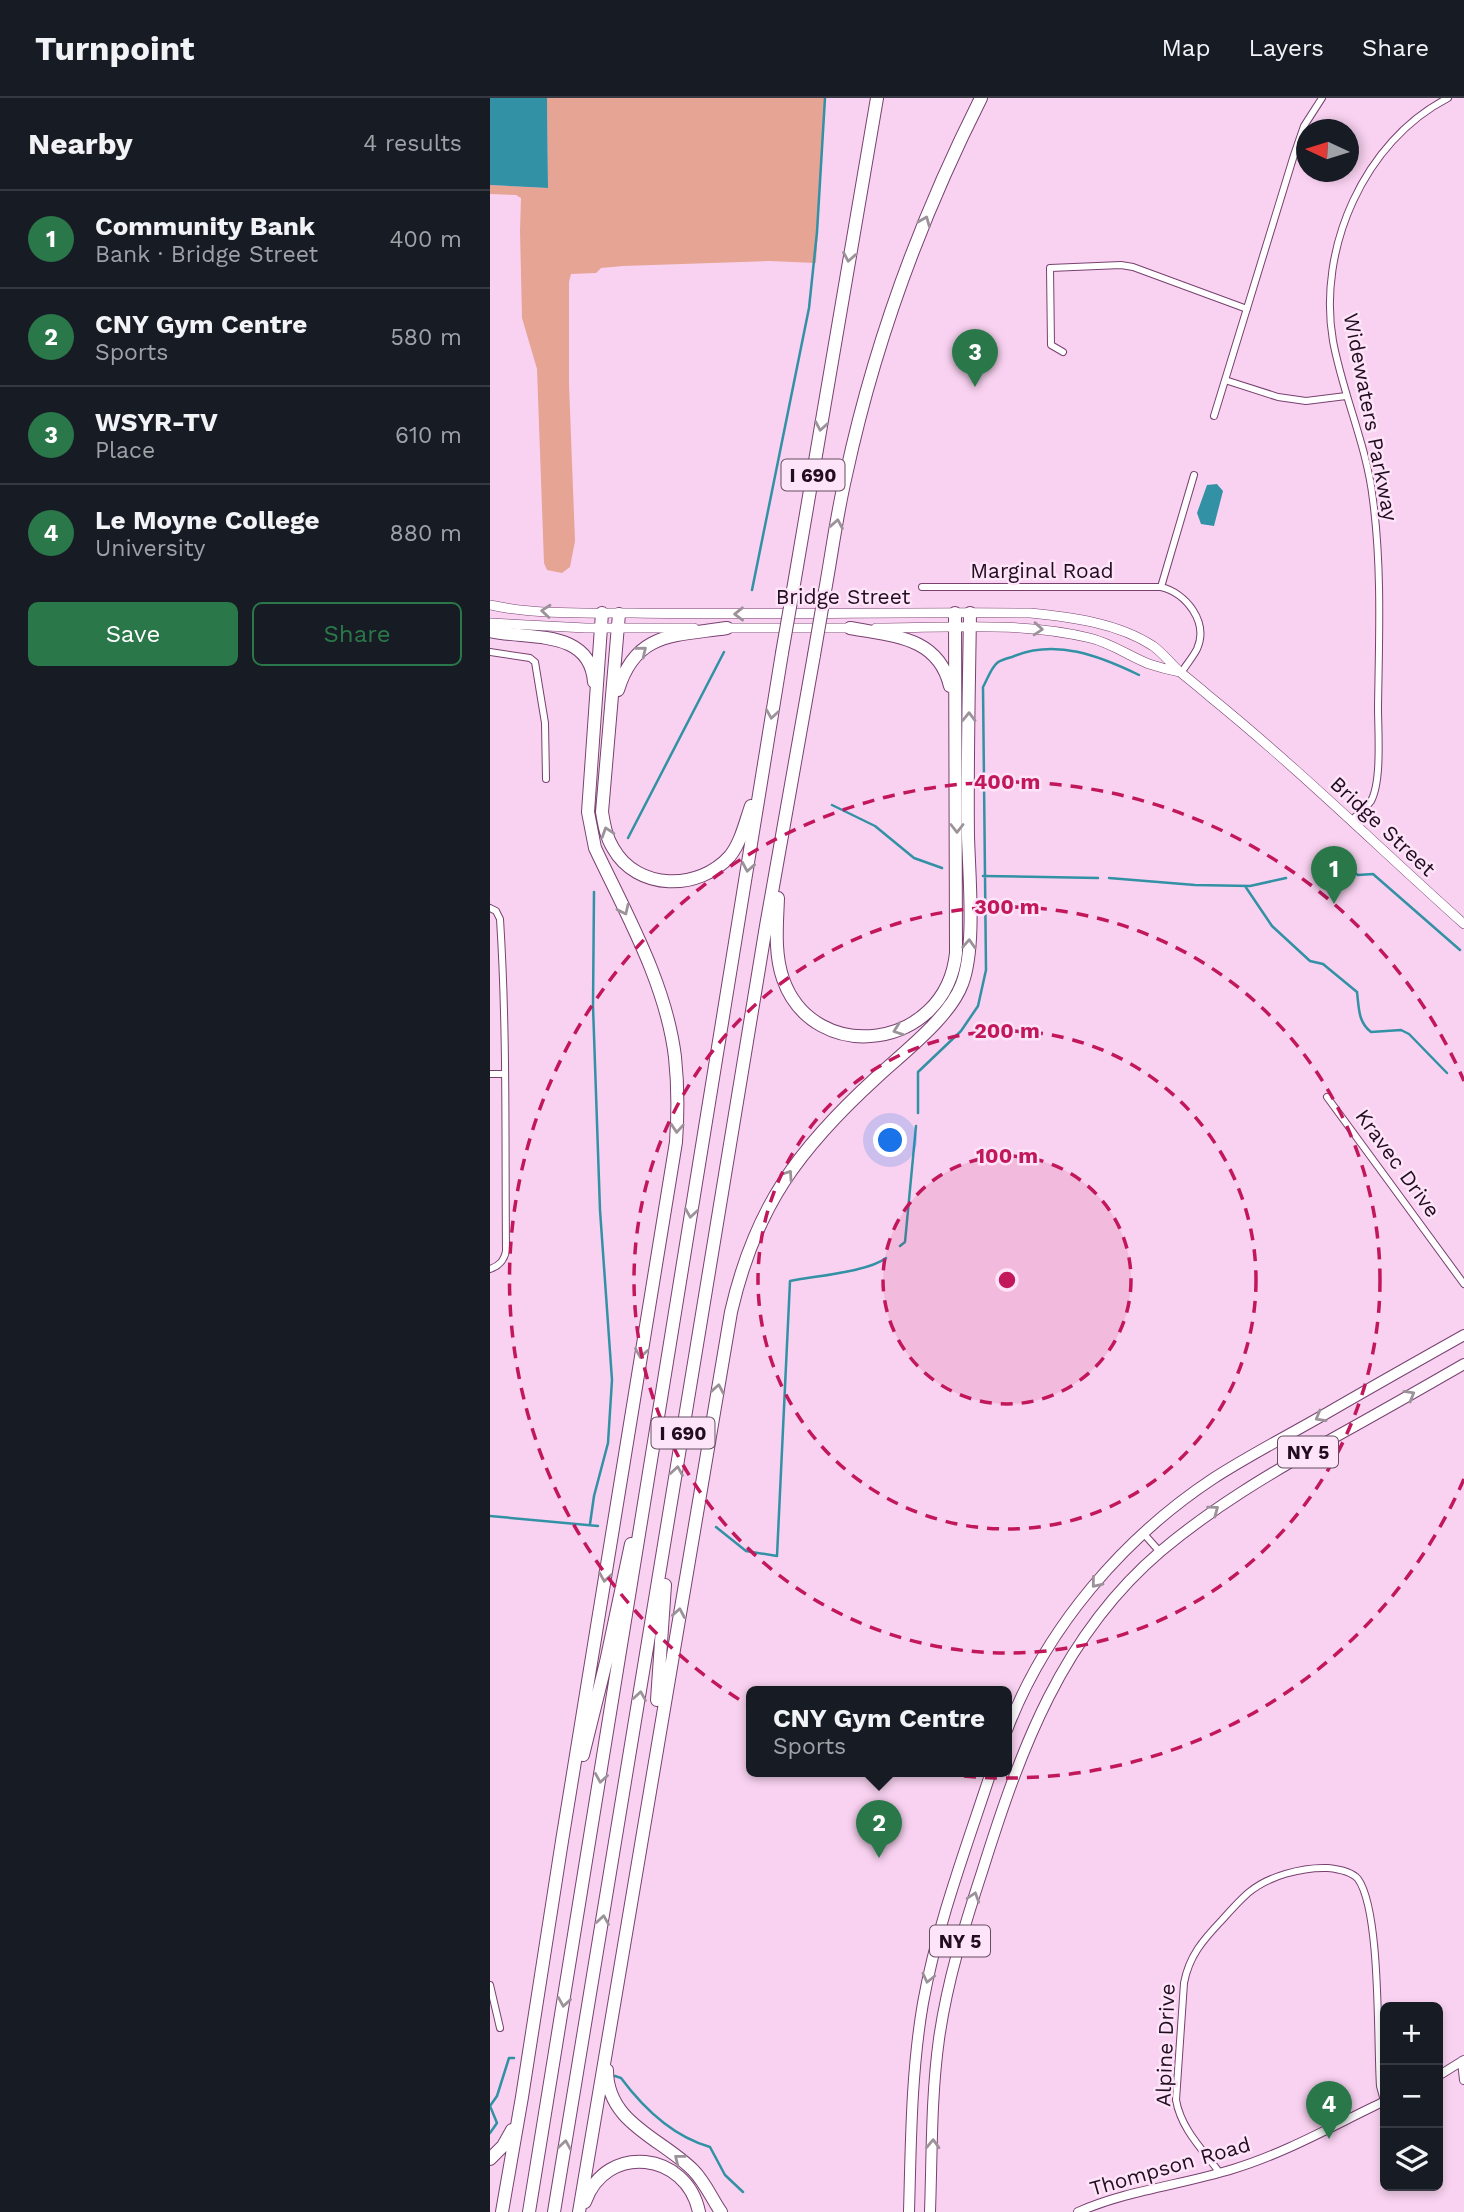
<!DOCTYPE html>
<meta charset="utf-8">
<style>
:root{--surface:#171b24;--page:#242831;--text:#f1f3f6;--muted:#9ea1a6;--line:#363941;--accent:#2a7849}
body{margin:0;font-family:"Work Sans",sans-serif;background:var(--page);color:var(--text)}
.controls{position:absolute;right:21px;bottom:21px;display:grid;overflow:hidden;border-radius:10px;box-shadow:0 4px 10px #0003}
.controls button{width:63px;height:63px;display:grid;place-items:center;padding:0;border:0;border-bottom:2px solid var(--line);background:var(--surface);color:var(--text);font:35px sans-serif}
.compass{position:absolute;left:806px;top:21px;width:63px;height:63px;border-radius:50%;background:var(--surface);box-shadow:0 4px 10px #0003;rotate:274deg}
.you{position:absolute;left:401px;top:1043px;width:24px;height:24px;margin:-18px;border:5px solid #fff;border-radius:50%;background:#1a73e8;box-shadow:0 0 0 10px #1a73e833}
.badge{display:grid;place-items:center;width:46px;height:46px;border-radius:50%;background:var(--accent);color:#fff;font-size:23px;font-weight:700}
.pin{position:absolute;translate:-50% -58px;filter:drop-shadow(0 2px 4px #0008)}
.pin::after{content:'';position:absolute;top:37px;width:24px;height:21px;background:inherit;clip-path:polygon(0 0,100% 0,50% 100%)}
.popup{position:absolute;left:256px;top:1588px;width:266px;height:91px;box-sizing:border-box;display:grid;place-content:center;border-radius:10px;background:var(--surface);filter:drop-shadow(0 2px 5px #0005);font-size:23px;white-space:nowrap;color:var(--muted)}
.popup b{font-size:26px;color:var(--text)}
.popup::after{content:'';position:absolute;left:50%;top:100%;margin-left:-14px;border:14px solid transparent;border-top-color:var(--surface)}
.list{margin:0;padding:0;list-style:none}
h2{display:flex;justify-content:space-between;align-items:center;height:91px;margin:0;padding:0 28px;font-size:30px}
h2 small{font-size:23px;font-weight:400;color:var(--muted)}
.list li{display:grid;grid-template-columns:46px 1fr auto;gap:21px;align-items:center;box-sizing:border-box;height:98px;padding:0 28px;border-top:2px solid var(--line)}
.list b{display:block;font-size:26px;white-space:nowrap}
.list p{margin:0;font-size:23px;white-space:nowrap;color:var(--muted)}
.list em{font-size:23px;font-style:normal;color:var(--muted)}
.actions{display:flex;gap:14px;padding:21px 28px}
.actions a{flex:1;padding:16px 0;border:2px solid var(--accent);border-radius:10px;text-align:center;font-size:24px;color:var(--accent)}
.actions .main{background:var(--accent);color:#fff}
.icon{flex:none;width:38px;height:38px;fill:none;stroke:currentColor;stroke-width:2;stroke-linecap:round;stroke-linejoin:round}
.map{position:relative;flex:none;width:974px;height:2114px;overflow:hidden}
header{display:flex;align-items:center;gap:42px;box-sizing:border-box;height:98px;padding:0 35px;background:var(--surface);border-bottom:2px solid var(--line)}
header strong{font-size:33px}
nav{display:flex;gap:38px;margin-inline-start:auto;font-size:24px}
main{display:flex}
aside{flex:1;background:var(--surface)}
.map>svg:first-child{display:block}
.green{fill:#e6a495}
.water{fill:#3291a4}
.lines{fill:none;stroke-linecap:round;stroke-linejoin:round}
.stream{stroke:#3291a4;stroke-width:2.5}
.minor-casing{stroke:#784170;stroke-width:8}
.tertiary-casing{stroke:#784170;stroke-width:10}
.secondary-casing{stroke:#784170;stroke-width:10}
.primary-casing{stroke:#784170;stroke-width:12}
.motorway-casing{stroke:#784170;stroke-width:14}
.minor{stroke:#fff;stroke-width:6}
.tertiary{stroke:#fff;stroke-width:8}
.secondary{stroke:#fff;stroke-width:9}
.primary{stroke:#fff;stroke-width:10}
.motorway{stroke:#fff;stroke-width:12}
.motorway-bridge-casing{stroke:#784170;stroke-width:14;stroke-linecap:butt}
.motorway-bridge{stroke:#fff;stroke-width:12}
.oneway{stroke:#9c929a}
.ring{fill:none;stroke:#c2185b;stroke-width:3.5;stroke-dasharray:12 9}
.labels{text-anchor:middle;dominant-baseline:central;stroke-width:5;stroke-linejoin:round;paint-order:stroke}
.shield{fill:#fee4f8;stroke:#644d60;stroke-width:2}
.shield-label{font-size:19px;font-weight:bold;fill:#220c1f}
.street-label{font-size:21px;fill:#220c1f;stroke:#fee4f8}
.centre{fill:#c2185b;stroke:#fee4f8;stroke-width:3.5}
.ring-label{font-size:21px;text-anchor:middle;font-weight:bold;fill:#c2185b;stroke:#fee4f8;stroke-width:5;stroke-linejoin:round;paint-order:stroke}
</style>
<header>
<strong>Turnpoint</strong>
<nav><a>Map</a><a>Layers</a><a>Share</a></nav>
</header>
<main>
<aside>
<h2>Nearby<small>4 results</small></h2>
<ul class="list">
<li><span class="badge">1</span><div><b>Community Bank</b><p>Bank · Bridge Street</p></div><em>400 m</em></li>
<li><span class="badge">2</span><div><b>CNY Gym Centre</b><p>Sports</p></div><em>580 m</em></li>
<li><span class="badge">3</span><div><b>WSYR-TV</b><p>Place</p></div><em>610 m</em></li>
<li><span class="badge">4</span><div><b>Le Moyne College</b><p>University</p></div><em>880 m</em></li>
</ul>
<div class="actions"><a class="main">Save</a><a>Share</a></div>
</aside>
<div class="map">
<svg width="974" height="2114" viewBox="0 0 974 2114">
<rect width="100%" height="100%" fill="#f9d2f1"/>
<path class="green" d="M 57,0 L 335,0 L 326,165 L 279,163 L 133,168 L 111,170 L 106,175 L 81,176 L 79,184 L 79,286 L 85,443 L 80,469 L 72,475 L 57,472 L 54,465 L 47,271 L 32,220 L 30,133 L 31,100 L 26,97 L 0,96 L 0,87 L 58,90 Z"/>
<path class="water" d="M 0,0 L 57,0 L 58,90 L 0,87 Z
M 727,386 L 733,393 L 724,428 L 711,426 L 707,415 L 717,387 Z"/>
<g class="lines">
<path class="stream" d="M 262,492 L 319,210 L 327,134 L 335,0
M 342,707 L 385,728 L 424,760 L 452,770
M 138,740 L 234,554
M 844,769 L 856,769 L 868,777 L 883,776 L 970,852
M 493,778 L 608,780
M 619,780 L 705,787 L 760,788 L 796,780
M 755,788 L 782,828 L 820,863 L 833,866 L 867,894 C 869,910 868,924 881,934 L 911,932 L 919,936 L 957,975
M 428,1015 L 428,974 L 471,933 L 488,908 L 496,872 L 493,589 C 497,582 501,570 507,565 C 510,562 518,560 522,559 C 565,540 610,558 649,577
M 410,1148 L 415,1144 L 426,1028
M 0,1418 L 108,1428
M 100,1426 L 104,1398 L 118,1345 L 122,1282 L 110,1112 L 103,908 L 104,794
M 226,1429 L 256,1453 L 287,1458 L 300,1183 C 324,1178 378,1174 396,1160
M 125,1978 L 131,1980 C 154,2011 182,2038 220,2049 L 235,2077 L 253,2094
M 0,2035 L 7,2025 L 0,2008 L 7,1998 L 19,1960 L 24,1960"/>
<defs>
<path id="minor" d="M 573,254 L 561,247 L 560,170 L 631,167 L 643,169 L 757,211
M 735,282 L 788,299 L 816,303 L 856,298
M 724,318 L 804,57 L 814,28 L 832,0
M 432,489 L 671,489
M 0,554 L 40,560 L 45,564 L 55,625 L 56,681
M 691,575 C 696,567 703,559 707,551 C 719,524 696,495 671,489 L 704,377
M 862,722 C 868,716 876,710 881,703 C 892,683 888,633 888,609 C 889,541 892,470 883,402 C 877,348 853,297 843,243 C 827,151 874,43 958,0
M 0,810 L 6,813 L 10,821 C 17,931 15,1042 16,1153 C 14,1163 9,1168 0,1171
M 0,976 L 15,976
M 837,999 L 974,1186
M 654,1436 L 670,1454
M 0,1887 L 10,1930
M 730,2075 C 713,2052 691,2031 686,2002 L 694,1885 C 699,1858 713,1842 732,1822 C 740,1813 749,1803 758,1795 C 778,1778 812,1769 838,1770 C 848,1771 862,1774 868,1781 C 891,1813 887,1944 890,1988 L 894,2003"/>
<path id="tertiary" d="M 972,1963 L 974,1982
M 948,1978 L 974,1962
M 588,2114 C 638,2092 692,2087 743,2071 C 796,2055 846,2026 895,2003"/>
<path id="secondary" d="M 0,507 C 46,517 96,515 143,515 C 275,517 408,514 540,515 C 581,519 628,525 663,548 C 673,555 681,566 690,574 C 700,582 710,590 719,598 C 808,670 889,750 974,826
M 0,525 L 96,530 L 204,530
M 232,530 L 365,530
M 386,530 C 455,530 532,523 600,540 C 621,545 639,558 659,566 C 668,569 679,572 690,574"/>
<path id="primary" d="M 517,1632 C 556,1530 633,1440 724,1380 C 758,1358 795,1339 830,1319 C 878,1291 926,1264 974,1237
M 419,2114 C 421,2044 421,1975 433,1905 C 447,1827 476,1750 501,1674
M 440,2114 C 442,2057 441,1998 449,1941 C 457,1884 474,1829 492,1774 C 530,1653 571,1538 671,1453 C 722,1410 779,1376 838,1343 C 883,1318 929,1292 974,1266"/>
<path id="motorway" d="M 303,492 L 387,0
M 335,493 C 342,454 347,415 356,377 C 384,247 431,119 491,0
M 129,516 L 112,714 C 114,726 116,739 123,750 C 147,793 209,793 240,758 C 251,744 255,725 261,708
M 360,530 C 402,538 448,538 460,588
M 0,533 C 38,542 100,530 104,584
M 128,592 C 146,533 185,538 237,530
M 288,800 C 287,827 284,855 293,881 C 324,969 456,952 466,855 L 465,515
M 167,1602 L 175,1487
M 93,1657 L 116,1564 L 141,1446
M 117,1972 C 117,2025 171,2040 203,2072 C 215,2084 222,2101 231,2114
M 0,2061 L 13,2048 L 22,2032
M 95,2104 C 116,2044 197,2054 209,2114
M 12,2114 L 32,1999 L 72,1743 L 186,1044 C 188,1016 188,987 185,959 C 176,885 136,816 105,750 L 98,714 L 112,515
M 39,2114 L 292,555
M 64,2114 L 276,828 L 324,557
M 89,2114 L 241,1214 C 265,1109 309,1050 387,979 C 413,955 460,919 472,886 C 486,850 479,778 478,738 C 477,663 479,589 480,515"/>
</defs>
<use href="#minor" class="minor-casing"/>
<use href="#tertiary" class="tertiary-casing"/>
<use href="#secondary" class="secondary-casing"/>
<use href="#primary" class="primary-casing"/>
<use href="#motorway" class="motorway-casing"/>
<use href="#minor" class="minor"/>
<use href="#tertiary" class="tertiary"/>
<use href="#secondary" class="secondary"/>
<use href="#primary" class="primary"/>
<use href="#motorway" class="motorway"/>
<defs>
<path id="motorway-bridge" d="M 292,555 L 303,492
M 324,557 L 335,493"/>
</defs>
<use href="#motorway-bridge" class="motorway-bridge-casing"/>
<use href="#motorway-bridge" class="motorway-bridge"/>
</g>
<defs><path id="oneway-chevron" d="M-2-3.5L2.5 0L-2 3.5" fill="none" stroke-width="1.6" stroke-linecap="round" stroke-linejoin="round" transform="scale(1.75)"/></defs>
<g class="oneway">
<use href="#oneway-chevron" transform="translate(435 123) rotate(-68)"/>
<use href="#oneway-chevron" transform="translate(359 159) rotate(100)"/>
<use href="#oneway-chevron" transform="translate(331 328) rotate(100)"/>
<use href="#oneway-chevron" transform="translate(347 426) rotate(-80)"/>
<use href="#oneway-chevron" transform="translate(56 513) rotate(-175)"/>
<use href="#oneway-chevron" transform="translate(249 516) rotate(179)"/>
<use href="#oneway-chevron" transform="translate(548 531) rotate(4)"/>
<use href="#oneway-chevron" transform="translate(152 553) rotate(-39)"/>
<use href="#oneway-chevron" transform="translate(282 616) rotate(99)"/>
<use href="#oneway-chevron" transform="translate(479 619) rotate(-89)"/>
<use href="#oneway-chevron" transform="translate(467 730) rotate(90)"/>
<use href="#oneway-chevron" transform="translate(117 734) rotate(-108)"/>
<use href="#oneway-chevron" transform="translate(258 769) rotate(100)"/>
<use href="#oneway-chevron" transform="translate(134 812) rotate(65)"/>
<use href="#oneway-chevron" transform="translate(479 846) rotate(-87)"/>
<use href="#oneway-chevron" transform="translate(408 932) rotate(160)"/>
<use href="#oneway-chevron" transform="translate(187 1030) rotate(94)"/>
<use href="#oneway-chevron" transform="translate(298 1077) rotate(-56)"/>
<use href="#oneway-chevron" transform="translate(201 1115) rotate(99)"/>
<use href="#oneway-chevron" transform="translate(151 1255) rotate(99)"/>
<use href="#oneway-chevron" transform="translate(228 1291) rotate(-80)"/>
<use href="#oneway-chevron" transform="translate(920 1297) rotate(-30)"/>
<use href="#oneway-chevron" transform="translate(830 1319) rotate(150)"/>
<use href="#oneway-chevron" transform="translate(187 1373) rotate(-81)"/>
<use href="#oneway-chevron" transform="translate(724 1412) rotate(-36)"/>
<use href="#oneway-chevron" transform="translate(115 1479) rotate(99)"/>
<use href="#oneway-chevron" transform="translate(606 1485) rotate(129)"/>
<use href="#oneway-chevron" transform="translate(189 1515) rotate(-80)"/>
<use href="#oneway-chevron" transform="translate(150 1598) rotate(-81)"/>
<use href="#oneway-chevron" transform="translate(111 1680) rotate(99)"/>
<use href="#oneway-chevron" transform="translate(484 1799) rotate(-72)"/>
<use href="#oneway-chevron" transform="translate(113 1822) rotate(-81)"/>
<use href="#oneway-chevron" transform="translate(438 1880) rotate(103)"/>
<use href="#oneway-chevron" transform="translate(74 1904) rotate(99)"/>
<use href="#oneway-chevron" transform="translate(443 2046) rotate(-88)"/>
<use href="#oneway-chevron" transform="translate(75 2047) rotate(-81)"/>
<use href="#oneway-chevron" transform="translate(189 2061) rotate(-142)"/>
</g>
<circle cx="517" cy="1182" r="124" fill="#c2185b" fill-opacity=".12"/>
<g class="ring">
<circle cx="517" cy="1182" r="124"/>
<circle cx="517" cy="1182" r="249"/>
<circle cx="517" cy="1182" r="373"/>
<path d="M974 1381A498 498 0 1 1 974 983"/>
</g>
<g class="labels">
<g class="shield">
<rect x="291.5" y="361.5" width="63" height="31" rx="5"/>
<rect x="161.5" y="1319.5" width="63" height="31" rx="5"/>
<rect x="788" y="1338.5" width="60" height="31" rx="5"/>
<rect x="440" y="1827.5" width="60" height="31" rx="5"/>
</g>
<g class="shield-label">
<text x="323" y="377">I 690</text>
<text x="193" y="1335">I 690</text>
<text x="818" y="1354">NY 5</text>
<text x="470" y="1843">NY 5</text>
</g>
<g class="street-label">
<text transform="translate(881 319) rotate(79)">Widewaters Parkway</text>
<text x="552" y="472">Marginal Road</text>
<text x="353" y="498">Bridge Street</text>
<text transform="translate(893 728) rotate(43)">Bridge Street</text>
<text transform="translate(908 1065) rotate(54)">Kravec Drive</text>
<text transform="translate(675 1947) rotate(-88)">Alpine Drive</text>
<text transform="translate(680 2068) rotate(-16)">Thompson Road</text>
</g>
</g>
<circle cx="517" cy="1182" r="10" class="centre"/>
<g class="ring-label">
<text x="517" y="691">400 m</text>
<text x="517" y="816">300 m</text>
<text x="517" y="940">200 m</text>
<text x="517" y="1065">100 m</text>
</g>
</svg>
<div class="controls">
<button>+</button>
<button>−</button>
<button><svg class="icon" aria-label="layers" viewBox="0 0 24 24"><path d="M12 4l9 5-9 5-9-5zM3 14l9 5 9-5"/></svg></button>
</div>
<svg class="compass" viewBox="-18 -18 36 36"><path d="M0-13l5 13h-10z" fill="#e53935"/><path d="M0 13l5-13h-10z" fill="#9ea1a6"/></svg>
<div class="you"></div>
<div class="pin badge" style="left:844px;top:806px">1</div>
<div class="pin badge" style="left:389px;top:1760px">2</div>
<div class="popup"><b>CNY Gym Centre</b>Sports</div>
<div class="pin badge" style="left:485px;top:289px">3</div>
<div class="pin badge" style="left:839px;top:2041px">4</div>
</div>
</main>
